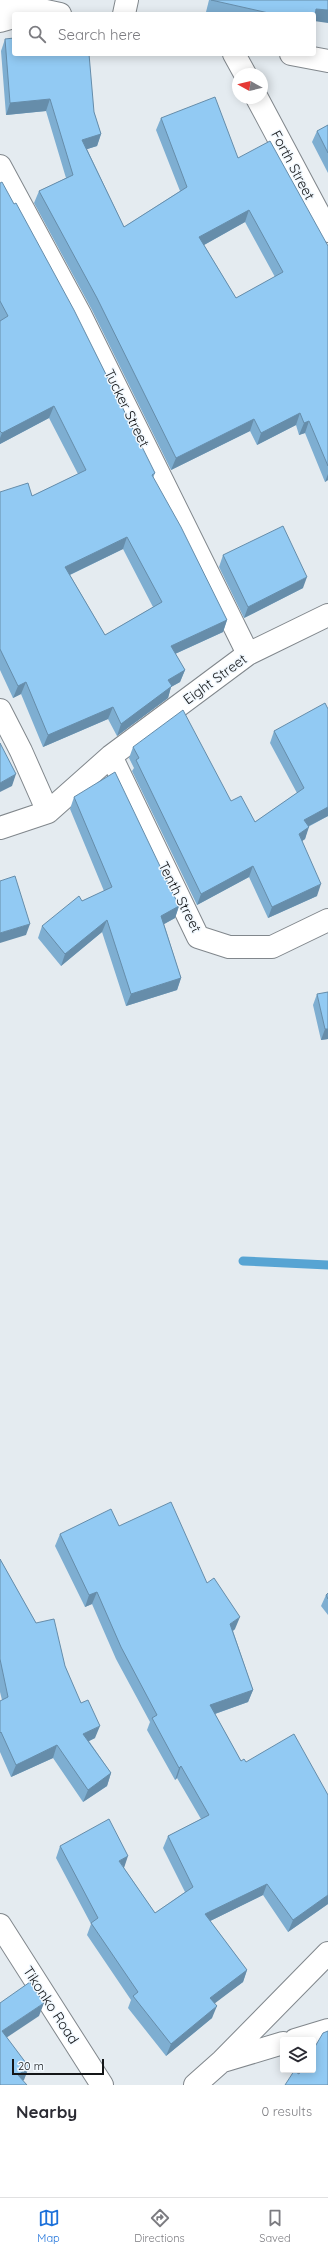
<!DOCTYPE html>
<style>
:root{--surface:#fff;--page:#f2f2f3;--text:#2b2b33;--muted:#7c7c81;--line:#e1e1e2;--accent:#1b70da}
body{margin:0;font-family:Quicksand,sans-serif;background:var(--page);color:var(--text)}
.controls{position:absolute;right:12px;bottom:12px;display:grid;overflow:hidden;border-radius:4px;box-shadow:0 2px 10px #0003}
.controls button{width:36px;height:36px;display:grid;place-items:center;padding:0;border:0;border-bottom:1px solid var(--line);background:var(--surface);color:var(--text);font:20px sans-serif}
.compass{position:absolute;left:232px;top:68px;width:36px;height:36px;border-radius:50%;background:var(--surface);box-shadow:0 2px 10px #0003;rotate:278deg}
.scale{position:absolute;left:12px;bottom:10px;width:92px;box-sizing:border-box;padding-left:4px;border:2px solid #141618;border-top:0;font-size:11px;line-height:14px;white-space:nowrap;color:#141618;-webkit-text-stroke:3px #f1f8fe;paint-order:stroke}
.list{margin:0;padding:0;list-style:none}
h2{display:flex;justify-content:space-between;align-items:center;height:52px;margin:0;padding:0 16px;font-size:17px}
h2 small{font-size:13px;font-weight:400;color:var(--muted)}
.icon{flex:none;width:22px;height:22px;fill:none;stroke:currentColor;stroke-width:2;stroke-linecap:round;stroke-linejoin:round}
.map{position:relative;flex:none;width:328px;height:2085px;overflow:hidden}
.search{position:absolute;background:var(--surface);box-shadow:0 2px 10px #0003;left:12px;right:12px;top:12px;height:44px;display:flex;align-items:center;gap:10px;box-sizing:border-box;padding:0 14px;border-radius:4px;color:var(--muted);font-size:15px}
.sheet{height:112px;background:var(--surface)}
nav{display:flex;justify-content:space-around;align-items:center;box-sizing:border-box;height:56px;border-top:1px solid var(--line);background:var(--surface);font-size:11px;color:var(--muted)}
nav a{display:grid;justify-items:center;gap:2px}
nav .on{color:var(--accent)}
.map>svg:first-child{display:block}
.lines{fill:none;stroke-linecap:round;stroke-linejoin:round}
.stream{stroke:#57a4d3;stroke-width:9}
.minor-casing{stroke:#81878c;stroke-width:24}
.minor{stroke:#fff;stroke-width:22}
.wall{fill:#7eaed1;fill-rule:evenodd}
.shaded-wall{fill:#668daa}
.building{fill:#92caf3;stroke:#668daa;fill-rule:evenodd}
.labels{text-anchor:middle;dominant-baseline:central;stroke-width:3;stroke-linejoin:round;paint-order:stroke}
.street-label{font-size:14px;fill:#141618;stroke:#f1f8fe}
</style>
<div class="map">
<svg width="328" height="2085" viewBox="0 0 328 2085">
<rect width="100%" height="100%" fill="#e4ebf0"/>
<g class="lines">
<path class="stream" d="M 243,1261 L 328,1265"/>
<defs>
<path id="minor" d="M 0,1 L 60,14
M 124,14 L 127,0
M 0,21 L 14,17
M 234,54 L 245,74
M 291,54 L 328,61
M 257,98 L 328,231
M 0,166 L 81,316 L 248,654
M 0,710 L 21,751 L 48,812
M 111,756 L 198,937 L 229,947 L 272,947 L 328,920
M 0,828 L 48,812 L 111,756 L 248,654 L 328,615
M 0,1925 L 102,2085
M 295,2040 L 328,2030
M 223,2061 L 283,2043
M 195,2085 L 222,2061 L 328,1953"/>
</defs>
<use href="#minor" class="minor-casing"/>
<use href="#minor" class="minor"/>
</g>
<path class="wall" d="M 209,0 L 328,0 L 315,21 L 314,24 L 314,14 L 214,14 L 206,12 Z
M 5,39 L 94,112 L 101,134 L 97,146 L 87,149 L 124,227 L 180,191 L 156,130 L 161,118 L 238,158 L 328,246 L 328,480 L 325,482 L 305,433 L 299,435 L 296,425 L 257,445 L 250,431 L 171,470 L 92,310 L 34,203 L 39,191 L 66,178 L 46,111 L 6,115 L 1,51 ZM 245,222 L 275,277 L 236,298 L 204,245 Z
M 328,125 L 328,173 L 312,142 L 317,131 Z
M 0,183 L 155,473 L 153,478 L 227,620 L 223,632 L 175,654 L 185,670 L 180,682 L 171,687 L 168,698 L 117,736 L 108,719 L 43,747 L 21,694 L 13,698 L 0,670 L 0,492 L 32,496 L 78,474 L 49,418 L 0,444 ZM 123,549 L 153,607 L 105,635 L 70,575 Z
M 223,555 L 303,588 L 244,618 L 219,567 Z
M 328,709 L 328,816 L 308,827 L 305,839 L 302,841 L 317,896 L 268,918 L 249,877 L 197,905 L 132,771 L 134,768 L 129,758 L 133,747 L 231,801 L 255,822 L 297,793 L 270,743 L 274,731 Z
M 74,797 L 179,906 L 175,918 L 164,924 L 181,978 L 177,990 L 126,1006 L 102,932 L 61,966 L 38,938 L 42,926 L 82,901 L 104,891 L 70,809 Z
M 317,994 L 328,1039 L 321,1040 L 313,1005 Z
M 119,1526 L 207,1583 L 235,1629 L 233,1631 L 253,1690 L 248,1702 L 215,1714 L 241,1761 L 328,1904 L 288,1932 L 263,1895 L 210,1921 L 247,1970 L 243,1982 L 214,2003 L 212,2018 L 166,2056 L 128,2008 L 131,2000 L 87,1935 L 91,1924 L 56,1858 L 60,1846 L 124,1868 L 155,1913 L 185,1892 L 163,1848 L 168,1836 L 201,1819 L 177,1778 L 175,1780 L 147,1730 L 150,1722 L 116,1659 L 92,1604 L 85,1607 L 55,1546 L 60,1534 Z
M 0,1559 L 36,1623 L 65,1666 L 95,1738 L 89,1741 L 111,1773 L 107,1786 L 83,1802 L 53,1758 L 11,1777 L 0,1752 L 0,1701 L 2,1700 L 0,1692 Z
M 328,1593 L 328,1615 L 321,1606 L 326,1595 Z"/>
<path class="shaded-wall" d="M 316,9 L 328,10 L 328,23 L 314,21 Z
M 50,99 L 46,111 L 6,115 L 10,103 Z
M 101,134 L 97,146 L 78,152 L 82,140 Z
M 249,210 L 245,222 L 195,250 L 199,237 Z
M 54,406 L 49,418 L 0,444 L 0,438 L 2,433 Z
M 300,413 L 296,425 L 257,445 L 261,433 Z
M 254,419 L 250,431 L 171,470 L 176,458 Z
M 309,421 L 305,433 L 299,435 L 304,423 Z
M 328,474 L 328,480 L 325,482 Z
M 127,537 L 123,549 L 61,579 L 65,567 Z
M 307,577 L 303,588 L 244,618 L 248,607 Z
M 227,620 L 223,632 L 166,658 L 171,646 Z
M 185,670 L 180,682 L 171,687 L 168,698 L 117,736 L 121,724 L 168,680 Z
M 26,682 L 21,694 L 13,698 L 18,686 Z
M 113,707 L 108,719 L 43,747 L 48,735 Z
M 16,774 L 12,786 L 0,792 L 0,783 Z
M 328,807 L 328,816 L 299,831 L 304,820 Z
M 309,827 L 305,839 L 295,846 L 299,834 Z
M 253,866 L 249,877 L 197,905 L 201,894 Z
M 321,884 L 317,896 L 268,918 L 272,907 Z
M 179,906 L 175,918 L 157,928 L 161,916 Z
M 107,920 L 102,932 L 61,966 L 65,954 Z
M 30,924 L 26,935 L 0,943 L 0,933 Z
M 181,978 L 177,990 L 126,1006 L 131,994 Z
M 325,1029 L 328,1029 L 328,1039 L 321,1040 Z
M 97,1592 L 92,1604 L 85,1607 L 89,1595 Z
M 240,1617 L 235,1629 L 226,1636 L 230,1624 Z
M 253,1690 L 248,1702 L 206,1717 L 210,1705 Z
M 100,1726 L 95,1738 L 79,1746 L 83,1734 Z
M 57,1745 L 53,1758 L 11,1777 L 16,1765 Z
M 181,1766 L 177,1778 L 175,1780 L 179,1768 Z
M 111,1773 L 107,1786 L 83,1802 L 88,1790 Z
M 128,1856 L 124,1868 L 119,1861 Z
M 267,1884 L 263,1895 L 200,1926 L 205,1914 Z
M 328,1895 L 328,1904 L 288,1932 L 293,1920 Z
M 247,1970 L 243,1982 L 206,2010 L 210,1998 Z
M 44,2003 L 39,2016 L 0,2042 L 2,2031 Z
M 217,2006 L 212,2018 L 166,2056 L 171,2044 Z
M 29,2067 L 24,2080 L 17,2085 L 18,2075 Z"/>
<path class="building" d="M 211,0 L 328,0 L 328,10 L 316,9 L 314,23 L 314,14 L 273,14 Z
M 14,38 L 14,54 L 89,54 L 94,112 L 101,134 L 82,140 L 124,227 L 187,187 L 161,118 L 215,97 L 238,158 L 270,141 L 328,246 L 328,466 L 309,421 L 304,423 L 300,413 L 261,433 L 254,419 L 176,458 L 97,298 L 39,191 L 73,175 L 50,99 L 10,103 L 5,39 ZM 249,210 L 283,272 L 236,298 L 199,237 Z
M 328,125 L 328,153 L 317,131 Z
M 2,182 L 14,204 L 16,203 L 74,310 L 155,473 L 152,475 L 181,527 L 227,620 L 171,646 L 185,670 L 168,680 L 172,686 L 121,724 L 113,707 L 48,735 L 26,682 L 18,686 L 0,649 L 0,492 L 28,483 L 32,496 L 86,470 L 54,406 L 2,433 L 0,431 L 0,321 L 8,316 L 0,301 L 0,183 ZM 127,537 L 162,602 L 105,635 L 65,567 Z
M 283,526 L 307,577 L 248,607 L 223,555 Z
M 325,703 L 328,709 L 328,807 L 304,820 L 309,827 L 299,834 L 321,884 L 272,907 L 253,866 L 201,894 L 136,760 L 139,758 L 133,747 L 183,710 L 231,801 L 241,796 L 255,822 L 304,788 L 274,731 Z
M 0,743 L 16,774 L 0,783 Z
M 115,772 L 179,906 L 161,916 L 181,978 L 131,994 L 107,920 L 65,954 L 42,926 L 79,896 L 82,901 L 112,887 L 74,797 Z
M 15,876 L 30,924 L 0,933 L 0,881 Z
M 328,992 L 328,1029 L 325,1029 L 317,994 Z
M 171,1502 L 207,1583 L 214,1578 L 240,1617 L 230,1624 L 253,1690 L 210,1705 L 241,1761 L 244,1759 L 246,1762 L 294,1734 L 328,1795 L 328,1895 L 293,1920 L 267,1884 L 205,1914 L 247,1970 L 210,1998 L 217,2006 L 171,2044 L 133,1996 L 138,1992 L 91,1923 L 98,1918 L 60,1846 L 109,1819 L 128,1856 L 119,1861 L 155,1913 L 193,1887 L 168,1836 L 209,1815 L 181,1766 L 179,1768 L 152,1718 L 157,1715 L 121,1647 L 97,1592 L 89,1595 L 60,1534 L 111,1509 L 119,1526 Z
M 0,1559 L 36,1623 L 54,1619 L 65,1666 L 81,1703 L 88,1700 L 100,1726 L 83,1734 L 111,1773 L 88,1790 L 57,1745 L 16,1765 L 1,1732 L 0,1733 L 0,1701 L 8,1697 L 0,1659 Z
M 328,1593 L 328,1599 L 326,1595 Z
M 30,1982 L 44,2003 L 2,2031 L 29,2067 L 18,2075 L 27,2085 L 0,2085 L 0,2003 Z
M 328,2031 L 328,2085 L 285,2085 L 294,2071 L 299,2074 L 301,2070 L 313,2070 L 313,2050 L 323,2033 Z"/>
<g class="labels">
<g class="street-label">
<text transform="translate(293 165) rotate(62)">Forth Street</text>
<text transform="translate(127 408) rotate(64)">Tucker Street</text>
<text transform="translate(215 679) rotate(-36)">Eight Street</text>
<text transform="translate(180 897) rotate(63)">Tenth Street</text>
<text transform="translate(51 2005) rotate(57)">Tikonko Road</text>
</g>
</g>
</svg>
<div class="controls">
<button><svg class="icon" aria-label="layers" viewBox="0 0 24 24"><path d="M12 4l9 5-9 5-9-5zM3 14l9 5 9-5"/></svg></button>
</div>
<svg class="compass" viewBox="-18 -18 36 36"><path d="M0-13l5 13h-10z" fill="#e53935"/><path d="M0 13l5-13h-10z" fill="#7c7c81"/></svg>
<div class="scale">20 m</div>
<div class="search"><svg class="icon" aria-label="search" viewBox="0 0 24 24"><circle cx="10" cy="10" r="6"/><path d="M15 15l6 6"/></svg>Search here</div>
</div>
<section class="sheet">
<h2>Nearby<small>0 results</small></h2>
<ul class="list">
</ul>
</section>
<nav>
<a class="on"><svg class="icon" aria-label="map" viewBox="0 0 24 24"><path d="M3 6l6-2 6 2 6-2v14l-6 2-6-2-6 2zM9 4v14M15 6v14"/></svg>Map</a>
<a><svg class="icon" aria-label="directions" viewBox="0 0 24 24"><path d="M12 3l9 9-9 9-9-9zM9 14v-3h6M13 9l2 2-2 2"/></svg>Directions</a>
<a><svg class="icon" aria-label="saved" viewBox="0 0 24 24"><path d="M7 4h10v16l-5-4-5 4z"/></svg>Saved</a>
</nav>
